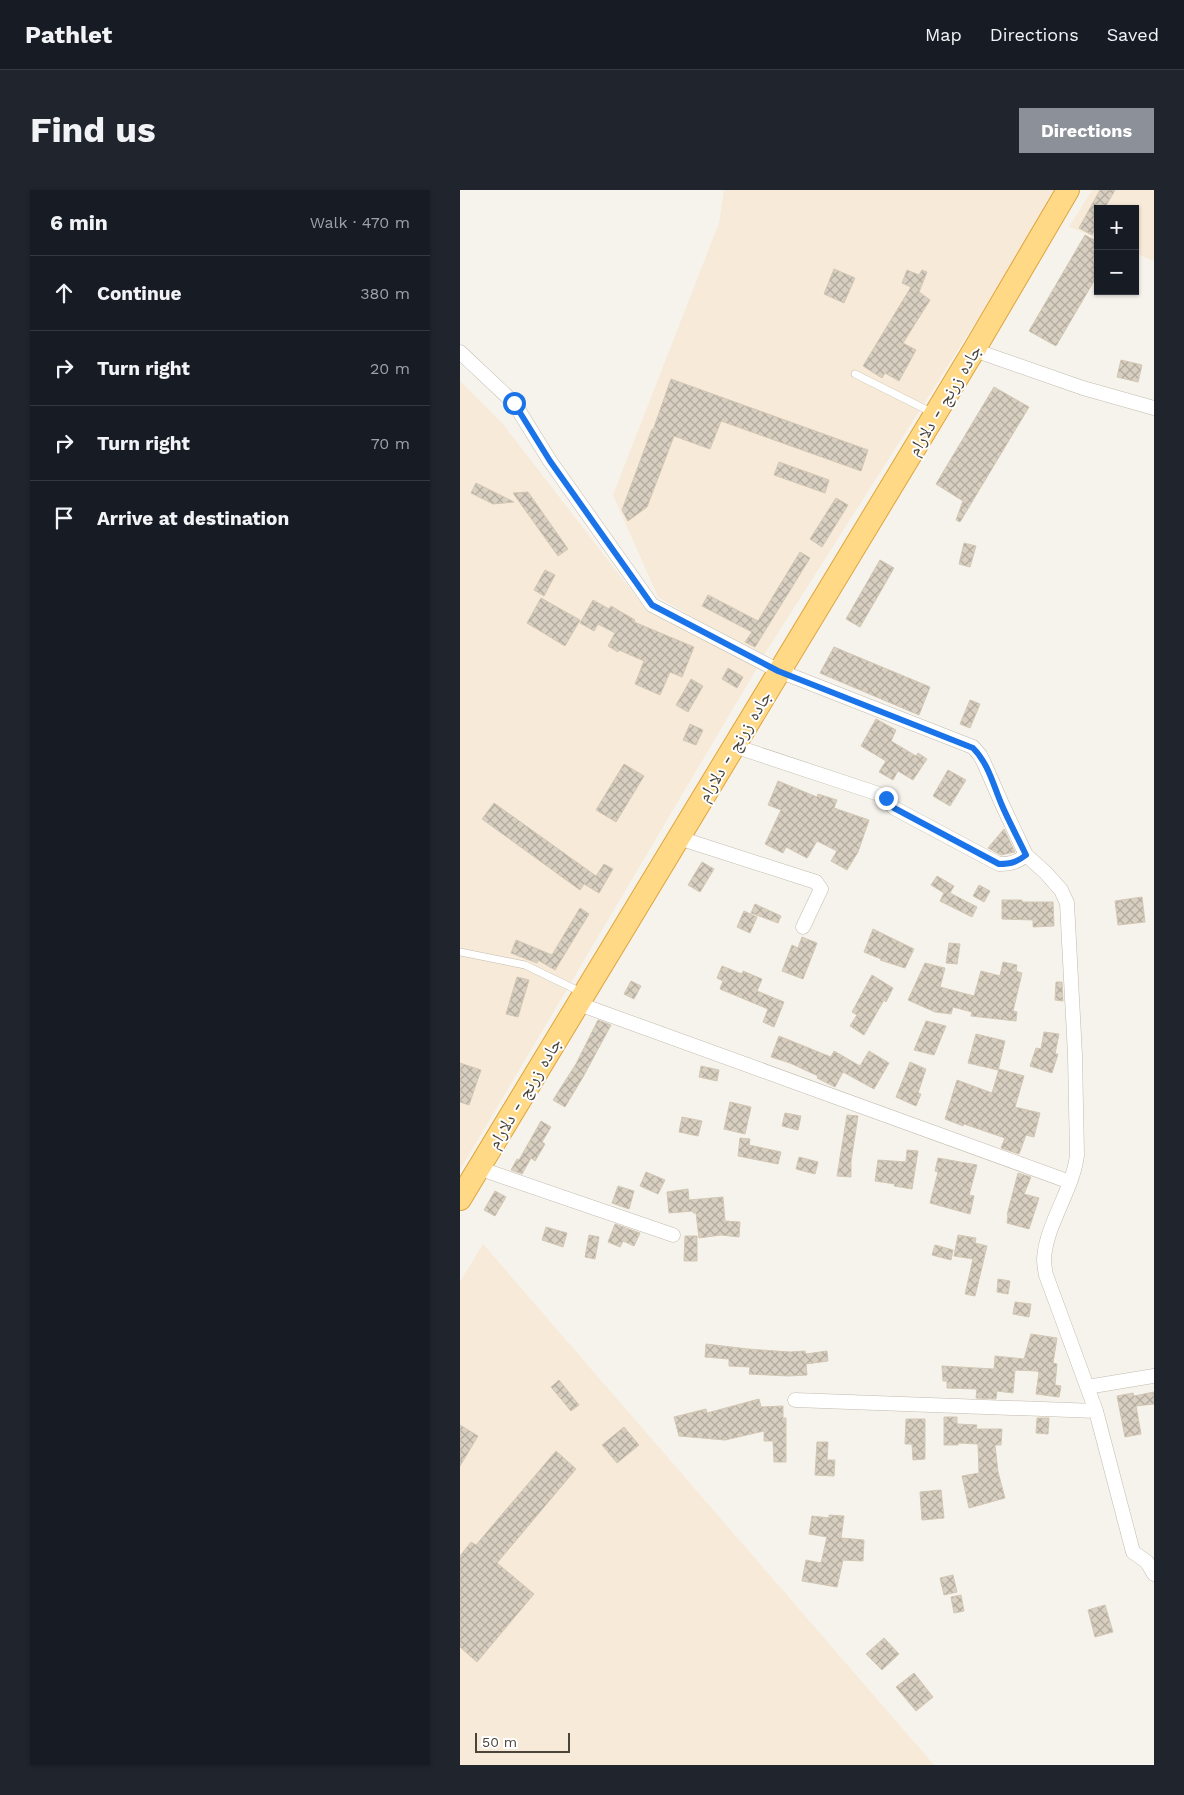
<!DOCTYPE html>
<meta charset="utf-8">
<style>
:root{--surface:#171b24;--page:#20242c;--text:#f1f3f6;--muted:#9ea1a6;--line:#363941;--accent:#8c9099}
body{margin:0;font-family:"Work Sans","Noto Naskh Arabic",sans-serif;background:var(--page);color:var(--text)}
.controls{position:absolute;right:15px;top:15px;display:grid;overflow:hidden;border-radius:0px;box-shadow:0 1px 4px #0004}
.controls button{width:45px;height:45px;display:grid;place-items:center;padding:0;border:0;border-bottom:1px solid var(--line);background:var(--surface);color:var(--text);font:25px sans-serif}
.scale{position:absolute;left:15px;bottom:12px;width:95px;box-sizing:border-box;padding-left:5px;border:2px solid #4b4439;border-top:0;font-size:14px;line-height:18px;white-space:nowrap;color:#4b4439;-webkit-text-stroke:4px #fff;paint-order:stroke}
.stop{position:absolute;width:15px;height:15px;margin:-11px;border:4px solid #1a73e8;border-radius:50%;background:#fff}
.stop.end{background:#1a73e8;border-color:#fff;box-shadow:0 1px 5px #0008}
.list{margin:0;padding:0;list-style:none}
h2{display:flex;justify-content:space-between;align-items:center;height:65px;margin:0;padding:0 20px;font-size:21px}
h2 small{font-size:16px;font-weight:400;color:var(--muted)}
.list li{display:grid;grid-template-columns:32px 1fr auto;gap:15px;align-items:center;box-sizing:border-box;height:75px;padding:0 20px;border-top:1px solid var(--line)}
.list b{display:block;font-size:19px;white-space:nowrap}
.list em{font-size:16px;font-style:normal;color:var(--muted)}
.icon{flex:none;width:28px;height:28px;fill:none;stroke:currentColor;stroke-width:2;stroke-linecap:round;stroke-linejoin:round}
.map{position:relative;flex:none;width:694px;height:1575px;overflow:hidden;border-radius:0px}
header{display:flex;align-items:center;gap:30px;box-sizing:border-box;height:70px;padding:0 25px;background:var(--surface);border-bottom:1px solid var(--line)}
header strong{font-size:24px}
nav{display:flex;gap:28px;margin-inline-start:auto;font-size:18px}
.intro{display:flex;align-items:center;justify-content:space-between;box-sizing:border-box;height:120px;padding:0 30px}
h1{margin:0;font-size:35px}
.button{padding:12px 22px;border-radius:0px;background:var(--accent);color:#fff;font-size:18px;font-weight:700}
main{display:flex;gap:30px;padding:0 30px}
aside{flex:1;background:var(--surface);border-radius:0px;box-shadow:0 1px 4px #0004}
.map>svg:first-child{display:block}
.commercial{fill:#f7ead8}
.building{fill:url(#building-cross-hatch);stroke:#d3c7b4}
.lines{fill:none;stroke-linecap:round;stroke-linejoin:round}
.service-casing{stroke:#c2bbae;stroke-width:8}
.minor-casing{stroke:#c2bbae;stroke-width:15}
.trunk-casing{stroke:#e0a43c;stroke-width:24}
.service{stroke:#fff;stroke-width:7}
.minor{stroke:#fff;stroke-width:14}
.trunk{stroke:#ffd985;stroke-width:22}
.route{stroke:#1a73e8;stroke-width:6}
.labels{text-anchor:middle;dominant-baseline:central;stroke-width:4;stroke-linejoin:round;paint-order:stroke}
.street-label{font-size:18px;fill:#4b4439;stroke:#fff}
</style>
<header>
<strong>Pathlet</strong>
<nav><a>Map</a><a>Directions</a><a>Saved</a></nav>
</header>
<div class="intro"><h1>Find us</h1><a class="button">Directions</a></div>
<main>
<aside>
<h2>6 min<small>Walk · 470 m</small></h2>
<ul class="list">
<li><svg class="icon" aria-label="ahead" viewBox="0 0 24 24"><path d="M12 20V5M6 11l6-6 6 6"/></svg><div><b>Continue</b></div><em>380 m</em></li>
<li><svg class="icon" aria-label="right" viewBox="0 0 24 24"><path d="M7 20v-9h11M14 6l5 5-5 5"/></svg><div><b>Turn right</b></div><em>20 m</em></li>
<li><svg class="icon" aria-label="right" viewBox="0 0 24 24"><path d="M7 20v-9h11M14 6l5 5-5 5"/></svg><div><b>Turn right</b></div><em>70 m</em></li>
<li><svg class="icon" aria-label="arrive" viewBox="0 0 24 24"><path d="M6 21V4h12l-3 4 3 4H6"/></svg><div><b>Arrive at destination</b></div></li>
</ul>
</aside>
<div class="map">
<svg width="694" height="1575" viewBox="0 0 694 1575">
<defs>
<pattern id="building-cross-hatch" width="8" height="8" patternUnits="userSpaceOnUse" patternTransform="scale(1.25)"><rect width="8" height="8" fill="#d8cfc1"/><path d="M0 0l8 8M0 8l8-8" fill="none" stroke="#b1aa9e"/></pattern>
</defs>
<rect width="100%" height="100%" fill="#f6f3ec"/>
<path class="commercial" d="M 264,0 L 595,0 L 531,108 L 302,468 L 198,407 L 153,305 L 259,33 Z
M 632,0 L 694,0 L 694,71 L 675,63 L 675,19 L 638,19 L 638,48 L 609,37 Z
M 0,191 L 42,233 L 185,418 L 297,478 L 0,980 Z
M 23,1054 L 474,1575 L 0,1575 L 0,1092 Z"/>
<path class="building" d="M 640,0 L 655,0 L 644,19 L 638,19 L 638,32 L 632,45 L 619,38 Z
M 625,45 L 638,52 L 638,84 L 596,156 L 569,141 Z
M 374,79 L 395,88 L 384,113 L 364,104 Z
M 447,80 L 459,85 L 462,80 L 467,82 L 459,102 L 470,110 L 443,153 L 456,160 L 439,191 L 425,183 L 422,188 L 403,176 L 451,97 L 442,93 Z
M 661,170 L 682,175 L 678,192 L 657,187 Z
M 211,189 L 408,260 L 401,281 L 261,231 L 250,259 L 214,246 L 187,317 L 168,331 L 162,320 L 192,239 L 193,240 Z
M 534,197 L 569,217 L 500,332 L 496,330 L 503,311 L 476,294 Z
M 319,272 L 369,290 L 365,303 L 314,285 Z
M 16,293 L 54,312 L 33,314 L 11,303 Z
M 68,302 L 108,359 L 98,366 L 53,303 Z
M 376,308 L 388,315 L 362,357 L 350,349 Z
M 504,353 L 516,356 L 510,377 L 499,374 Z
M 340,362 L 350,368 L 295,457 L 285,452 L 292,442 L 242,416 L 248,405 L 298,431 Z
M 420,370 L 434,378 L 400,437 L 386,429 Z
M 85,380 L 95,385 L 84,406 L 74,400 Z
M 81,408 L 120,430 L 105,456 L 67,433 Z
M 133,410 L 149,419 L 151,416 L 175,430 L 174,432 L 234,457 L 222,487 L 210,482 L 200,505 L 175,494 L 184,471 L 159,460 L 158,462 L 148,456 L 155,443 L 138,434 L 134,441 L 120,433 Z
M 374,457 L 470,497 L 459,525 L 360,483 Z
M 268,478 L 283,487 L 277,498 L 262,489 Z
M 231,489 L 243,496 L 228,522 L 216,515 Z
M 510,510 L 520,514 L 510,538 L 500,534 Z
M 416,529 L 436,540 L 431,551 L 456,566 L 458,563 L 467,569 L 453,590 L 438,581 L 433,590 L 419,582 L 426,571 L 401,556 Z
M 230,534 L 243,540 L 236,555 L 223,550 Z
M 164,574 L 184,586 L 156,632 L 136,620 Z
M 488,580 L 506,590 L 490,616 L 473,606 Z
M 318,591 L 357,607 L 358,604 L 377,610 L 374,618 L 409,630 L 398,662 L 387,680 L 371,671 L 377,661 L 357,651 L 347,668 L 326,657 L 323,663 L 305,654 L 321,620 L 308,615 Z
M 34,613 L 136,686 L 144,674 L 153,679 L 139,703 L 124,694 L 120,700 L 22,629 Z
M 544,639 L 555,662 L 541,665 L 528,658 Z
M 242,672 L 254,679 L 240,702 L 228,695 Z
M 477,686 L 494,696 L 490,703 L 517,717 L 512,727 L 480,711 L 484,703 L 471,695 Z
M 519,695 L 530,701 L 524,712 L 513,706 Z
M 682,707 L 685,732 L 658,735 L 655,711 Z
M 542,710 L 562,710 L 562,712 L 593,712 L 594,736 L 573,737 L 573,730 L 542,729 Z
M 295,714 L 321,726 L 318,733 L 291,723 Z
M 120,718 L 129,724 L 95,780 L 78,770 L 77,773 L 51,763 L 56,750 L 92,765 Z
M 284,721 L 297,727 L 290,743 L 277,737 Z
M 413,739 L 454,759 L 445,778 L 420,770 L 421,769 L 404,762 Z
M 342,747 L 357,753 L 343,789 L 322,781 L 332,755 L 338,758 Z
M 489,753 L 500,754 L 497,774 L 486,773 Z
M 543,772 L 557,775 L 556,781 L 562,783 L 553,821 L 557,822 L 556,831 L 511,826 L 512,822 L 493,817 L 491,824 L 475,822 L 448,810 L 465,773 L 485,778 L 480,797 L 514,806 L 521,781 L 540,786 Z
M 262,776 L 282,784 L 283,781 L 302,789 L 297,801 L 324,812 L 314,837 L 303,832 L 308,819 L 260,799 L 263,791 L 257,788 Z
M 412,785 L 433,798 L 426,812 L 424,810 L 404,845 L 390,836 L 397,825 L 392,822 Z
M 57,787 L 69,790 L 58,827 L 46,824 Z
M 171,791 L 181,796 L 174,809 L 164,804 Z
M 596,792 L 602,792 L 603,811 L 595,810 Z
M 138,830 L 151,835 L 123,887 L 105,917 L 93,910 L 116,874 Z
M 466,831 L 486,836 L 474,865 L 454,860 Z
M 584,842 L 599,844 L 595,864 L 598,864 L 592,883 L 570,876 L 576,858 L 581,859 Z
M 516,844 L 545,851 L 538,880 L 508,873 Z
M 319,846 L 371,867 L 374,861 L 400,876 L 409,861 L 429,873 L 414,899 L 383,882 L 375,897 L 357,888 L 358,886 L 330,873 L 311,867 Z
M 450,872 L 466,879 L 458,903 L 461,904 L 456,916 L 436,907 Z
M 0,873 L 21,880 L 9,915 L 0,912 Z
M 241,876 L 259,880 L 257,891 L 239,887 Z
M 539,879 L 564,886 L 555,917 L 580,923 L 574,947 L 566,945 L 559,964 L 541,958 L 545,948 L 504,934 L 503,936 L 485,929 L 497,890 L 532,903 Z
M 270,912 L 291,917 L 285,944 L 264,939 Z
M 325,923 L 341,926 L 338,940 L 322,936 Z
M 387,925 L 398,926 L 391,971 L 391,987 L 377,986 Z
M 222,927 L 242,931 L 238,946 L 219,942 Z
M 81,931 L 91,937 L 82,952 L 85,954 L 75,971 L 71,968 L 62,984 L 51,980 L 57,969 L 59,970 Z
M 280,948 L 290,949 L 289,955 L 321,962 L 318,974 L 278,966 Z
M 447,960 L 458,961 L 452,999 L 434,996 L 435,994 L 415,991 L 418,970 L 446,972 Z
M 339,967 L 358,972 L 355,984 L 336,979 Z
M 478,968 L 517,975 L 509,1005 L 514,1006 L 510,1024 L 470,1013 L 478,982 L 475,981 Z
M 186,982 L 205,990 L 198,1004 L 180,996 Z
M 558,983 L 571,987 L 564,1004 L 579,1008 L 569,1039 L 547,1033 L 548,1025 L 547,1025 Z
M 158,996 L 174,1001 L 169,1019 L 152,1013 Z
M 228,999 L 229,1010 L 263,1007 L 265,1031 L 280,1032 L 279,1047 L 261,1045 L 239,1048 L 236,1023 L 233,1023 L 233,1021 L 209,1023 L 207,1002 Z
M 35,1001 L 46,1007 L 35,1026 L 24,1020 Z
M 155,1034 L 180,1043 L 174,1056 L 163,1051 L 160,1057 L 148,1052 Z
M 86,1037 L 107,1043 L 103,1057 L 82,1050 Z
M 129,1045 L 139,1047 L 135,1069 L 125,1067 Z
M 498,1045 L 516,1048 L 515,1053 L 527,1056 L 515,1106 L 505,1104 L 513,1069 L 494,1066 Z
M 225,1046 L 237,1046 L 237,1071 L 224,1071 Z
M 475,1055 L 493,1060 L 491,1070 L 472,1065 Z
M 538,1089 L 550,1091 L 548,1104 L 537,1102 Z
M 555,1112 L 571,1114 L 569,1127 L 553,1124 Z
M 571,1144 L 597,1148 L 593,1173 L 597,1174 L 595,1195 L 601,1196 L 599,1207 L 576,1204 L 579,1182 L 576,1181 L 555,1180 L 553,1203 L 537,1201 L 536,1209 L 516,1208 L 517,1199 L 487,1198 L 487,1191 L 483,1191 L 482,1176 L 534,1179 L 535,1166 L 564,1169 Z
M 246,1154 L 288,1159 L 330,1162 L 345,1161 L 346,1164 L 367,1161 L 368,1171 L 346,1174 L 347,1185 L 328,1186 L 289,1184 L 290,1177 L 269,1176 L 269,1169 L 245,1167 Z
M 99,1190 L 119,1215 L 111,1221 L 91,1197 Z
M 694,1202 L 694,1214 L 676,1216 L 681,1244 L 665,1247 L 657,1206 L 673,1203 L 674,1206 Z
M 299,1209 L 301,1217 L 323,1216 L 323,1228 L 326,1228 L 326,1272 L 314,1272 L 313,1251 L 304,1251 L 304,1241 L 265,1250 L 219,1246 L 214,1227 L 246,1219 L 247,1223 Z
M 484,1227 L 497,1227 L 497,1234 L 517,1235 L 516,1239 L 542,1239 L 541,1255 L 535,1255 L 538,1282 L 545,1308 L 509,1318 L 502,1286 L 519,1283 L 518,1254 L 498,1253 L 498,1255 L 484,1255 Z
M 577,1228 L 589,1228 L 588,1244 L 576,1243 Z
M 446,1229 L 465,1229 L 465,1269 L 453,1270 L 452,1254 L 445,1254 Z
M 0,1235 L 18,1246 L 0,1276 Z
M 164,1237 L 179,1255 L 157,1273 L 142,1255 Z
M 357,1252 L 368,1252 L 367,1270 L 375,1270 L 374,1286 L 355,1285 Z
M 96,1261 L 116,1279 L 37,1373 L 74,1404 L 17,1472 L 0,1457 L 0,1366 L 11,1352 L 16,1355 Z
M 481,1300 L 484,1328 L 462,1330 L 460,1302 Z
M 369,1325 L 384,1326 L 381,1348 L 404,1350 L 403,1371 L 383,1370 L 377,1397 L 342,1391 L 346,1370 L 361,1373 L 367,1347 L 349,1344 L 352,1326 L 369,1328 Z
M 493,1385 L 497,1402 L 484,1405 L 480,1388 Z
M 501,1405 L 504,1421 L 494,1423 L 491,1407 Z
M 645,1415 L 653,1442 L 635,1447 L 628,1420 Z
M 424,1448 L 439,1464 L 422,1480 L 406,1464 Z
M 454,1483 L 473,1507 L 456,1521 L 436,1497 Z"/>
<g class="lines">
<defs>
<path id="service" d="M 395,184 L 473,223
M 0,762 L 65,775 L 123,803"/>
<path id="minor" d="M 514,160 L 623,198 L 694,218
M 0,162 L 54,213 L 90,271 L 192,415 L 319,481 L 513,557 L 520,565 L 524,573 L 542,614 L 566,665 L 586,683 L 601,700 L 607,713 L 615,865 L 617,965 C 613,1000 586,1034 584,1069 C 584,1074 585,1080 586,1085 L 636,1221 L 673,1362 L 687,1372 L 694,1384
M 274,556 L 422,605 L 434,618 L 539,674 C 551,674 557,672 566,665
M 219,648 L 356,692 L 361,699 L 343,737
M 119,814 L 610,992
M 18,978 L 213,1045
M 627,1197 L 694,1186
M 335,1210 L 636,1221"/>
<path id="trunk" d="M 0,1009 L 514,160 L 608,0"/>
</defs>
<use href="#service" class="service-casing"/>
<use href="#minor" class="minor-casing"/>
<use href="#trunk" class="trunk-casing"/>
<use href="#service" class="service"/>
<use href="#minor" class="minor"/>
<use href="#trunk" class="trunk"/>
</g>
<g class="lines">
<path class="route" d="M 54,213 L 90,271 L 192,415 L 318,481 L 513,558 C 528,573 533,594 541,613 C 548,630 558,648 566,665 C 557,672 551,674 539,674 L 434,618 L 426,608"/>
</g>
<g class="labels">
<g class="street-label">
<text transform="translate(484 210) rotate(-59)">جاده زرنج - دلارام</text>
<text transform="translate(274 556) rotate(-59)">جاده زرنج - دلارام</text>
<text transform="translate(64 903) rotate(-59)">جاده زرنج - دلارام</text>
</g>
</g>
</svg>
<div class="controls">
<button>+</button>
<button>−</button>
</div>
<div class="scale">50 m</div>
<div class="stop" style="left:54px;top:213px"></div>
<div class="stop end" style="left:426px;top:608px"></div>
</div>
</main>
